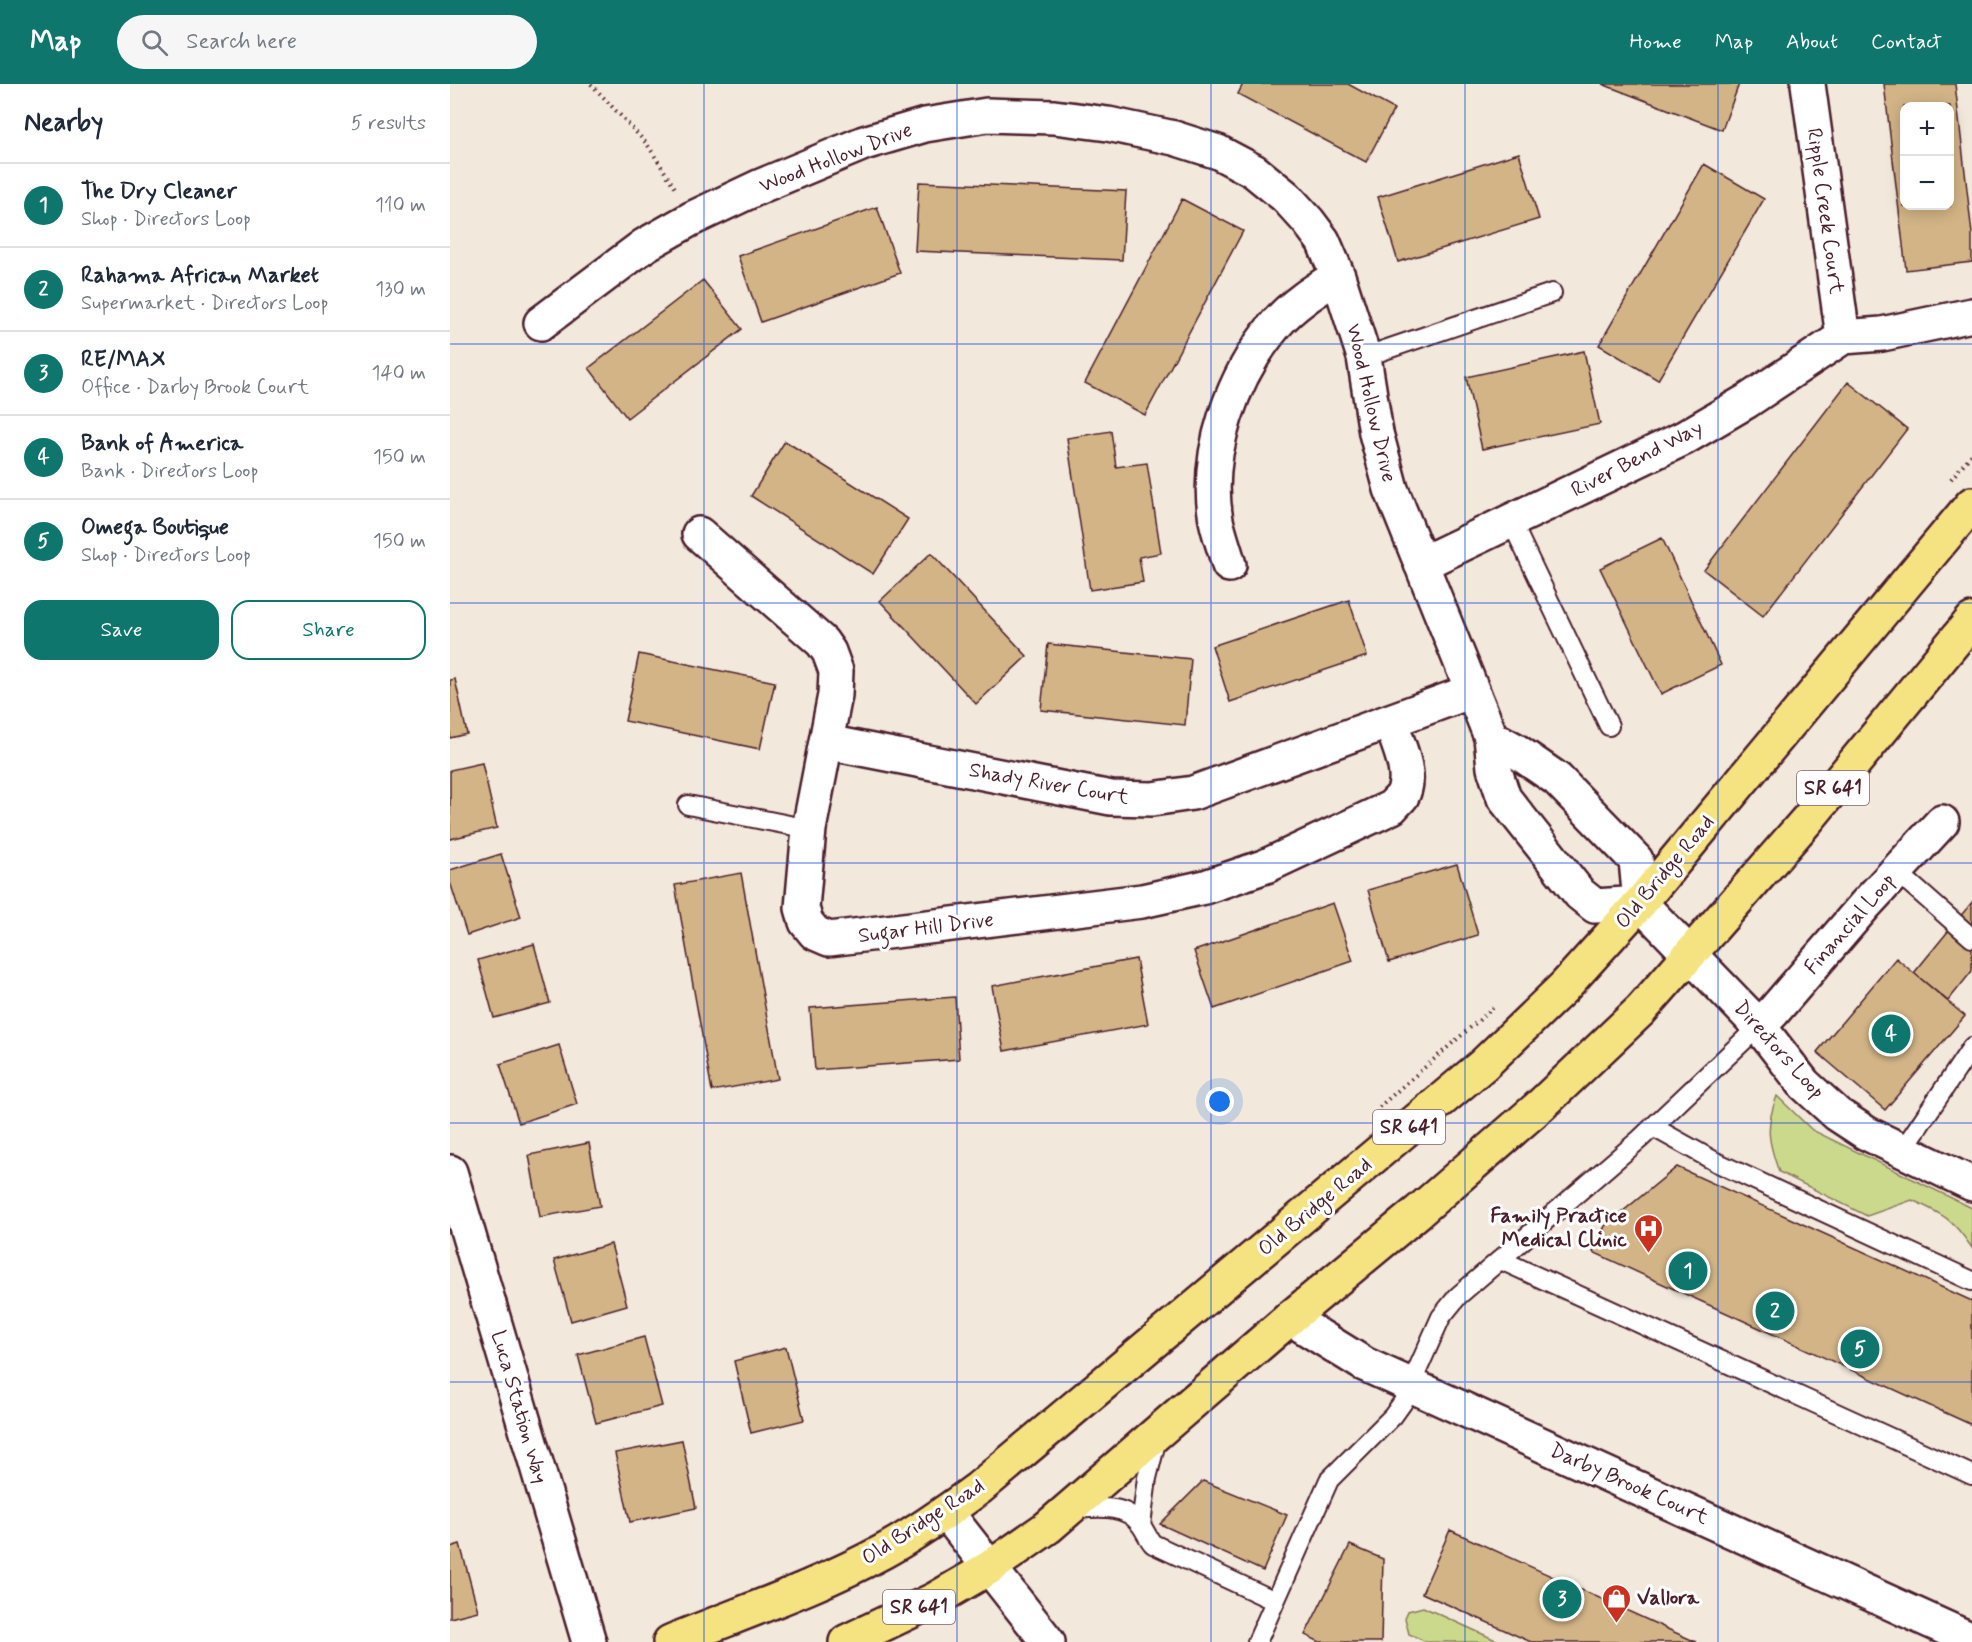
<!DOCTYPE html>
<meta charset="utf-8">
<style>
:root{--surface:#fff;--page:#f6f6f7;--text:#1f2937;--muted:#747a83;--line:#e0e1e3;--accent:#0f766e}
body{margin:0;font-family:Mynerve,sans-serif;background:var(--page);color:var(--text)}
.controls{position:absolute;right:18px;top:18px;display:grid;overflow:hidden;border-radius:12px;box-shadow:0 3px 15px #0003}
.controls button{width:54px;height:54px;display:grid;place-items:center;padding:0;border:0;border-bottom:2px solid var(--line);background:var(--surface);color:var(--text);font:30px sans-serif}
.you{position:absolute;left:770px;top:1018px;width:21px;height:21px;margin:-15px;border:4px solid #fff;border-radius:50%;background:#1a73e8;box-shadow:0 0 0 9px #1a73e833}
.badge{display:grid;place-items:center;width:39px;height:39px;border-radius:50%;background:var(--accent);color:#fff;font-size:20px;font-weight:700}
.pin{position:absolute;translate:-50% -50%;border:3px solid #fff;box-shadow:0 2px 6px #0006}
.list{margin:0;padding:0;list-style:none}
h2{display:flex;justify-content:space-between;align-items:center;height:78px;margin:0;padding:0 24px;font-size:26px}
h2 small{font-size:20px;font-weight:400;color:var(--muted)}
.list li{display:grid;grid-template-columns:39px 1fr auto;gap:18px;align-items:center;box-sizing:border-box;height:84px;padding:0 24px;border-top:2px solid var(--line)}
.list b{display:block;font-size:22px;white-space:nowrap}
.list p{margin:0;font-size:20px;white-space:nowrap;color:var(--muted)}
.list em{font-size:20px;font-style:normal;color:var(--muted)}
.actions{display:flex;gap:12px;padding:18px 24px}
.actions a{flex:1;padding:14px 0;border:2px solid var(--accent);border-radius:18px;text-align:center;font-size:21px;color:var(--accent)}
.actions .main{background:var(--accent);color:#fff}
.icon{flex:none;width:33px;height:33px;fill:none;stroke:currentColor;stroke-width:2;stroke-linecap:round;stroke-linejoin:round}
.map{position:relative;flex:none;width:1522px;height:1558px;overflow:hidden}
header{display:flex;align-items:center;gap:36px;box-sizing:border-box;height:84px;padding:0 30px;background:var(--accent);color:#fff}
header strong{font-size:28px}
nav{display:flex;gap:33px;margin-inline-start:auto;font-size:21px}
.search{width:420px;height:54px;background:var(--page);display:flex;align-items:center;gap:15px;box-sizing:border-box;padding:0 21px;border-radius:33px;color:var(--muted);font-size:22px}
main{display:flex}
aside{flex:1;background:var(--surface)}
.map>svg:first-child{display:block}
.green{fill:#cbd98d;stroke:#8a7c5c;stroke-width:1.5}
.building{fill:#d2b486;stroke:#4a1f2b;stroke-width:1.5;fill-rule:evenodd}
.lines{fill:none;stroke-linecap:round;stroke-linejoin:round}
.lane-casing{stroke:#4a1f2b;stroke-width:22}
.street-casing{stroke:#4a1f2b;stroke-width:38}
.primary-casing{stroke:#4a1f2b;stroke-width:38}
.path{stroke:#4a1f2b;stroke-width:4;stroke-dasharray:1.5 4.5;stroke-linecap:butt}
.lane{stroke:#fff;stroke-width:18}
.street{stroke:#fff;stroke-width:33}
.primary{stroke:#f5e382;stroke-width:33}
.grid{fill:none;stroke:#1d4ed8;stroke-width:1.5;stroke-opacity:0.55}
.labels{text-anchor:middle;dominant-baseline:central;stroke-width:6;stroke-linejoin:round;paint-order:stroke}
.shield{fill:#fff;stroke:#80626b;stroke-width:1.5}
.shield-label{font-size:20px;font-weight:bold;fill:#4a1f2b}
.street-label{font-size:21px;fill:#4a1f2b;stroke:#fff}
.poi-label{font-size:21px;font-weight:bold;fill:#4a1f2b;stroke:#fff;text-anchor:end}
</style>
<header>
<strong>Map</strong>
<div class="search"><svg class="icon" aria-label="search" viewBox="0 0 24 24"><circle cx="10" cy="10" r="6"/><path d="M15 15l6 6"/></svg>Search here</div>
<nav><a>Home</a><a>Map</a><a>About</a><a>Contact</a></nav>
</header>
<main>
<aside>
<h2>Nearby<small>5 results</small></h2>
<ul class="list">
<li><span class="badge">1</span><div><b>The Dry Cleaner</b><p>Shop · Directors Loop</p></div><em>110 m</em></li>
<li><span class="badge">2</span><div><b>Rahama African Market</b><p>Supermarket · Directors Loop</p></div><em>130 m</em></li>
<li><span class="badge">3</span><div><b>RE/MAX</b><p>Office · Darby Brook Court</p></div><em>140 m</em></li>
<li><span class="badge">4</span><div><b>Bank of America</b><p>Bank · Directors Loop</p></div><em>150 m</em></li>
<li><span class="badge">5</span><div><b>Omega Boutique</b><p>Shop · Directors Loop</p></div><em>150 m</em></li>
</ul>
<div class="actions"><a class="main">Save</a><a>Share</a></div>
</aside>
<div class="map">
<svg width="1522" height="1558" viewBox="0 0 1522 1558">
<rect width="100%" height="100%" fill="#f2e8db"/>
<filter id="ink" filterUnits="userSpaceOnUse"><feTurbulence type="fractalNoise" baseFrequency=".0167" numOctaves="2"/><feDisplacementMap in="SourceGraphic" scale="12" xChannelSelector="R" yChannelSelector="G"/><feConvolveMatrix kernelMatrix="1 2 1 2 8 2 1 2 1" color-interpolation-filters="sRGB"/></filter>
<g filter="url(#ink)">
<path class="green" d="M 1327,1012 L 1362,1046 L 1522,1124 L 1522,1164 C 1502,1134 1494,1131 1462,1116 L 1417,1132 L 1329,1088 C 1318,1057 1315,1043 1327,1012 Z
M 973,1523 L 1050,1558 L 977,1558 L 959,1550 L 955,1534 L 958,1527 Z"/>
<path class="building" d="M 793,0 L 898,0 L 944,25 L 916,78 L 788,10 Z
M 1152,0 L 1289,0 L 1272,46 Z
M 1434,0 L 1505,0 L 1522,150 L 1522,178 L 1456,186 ZM 1454,22 L 1500,22 L 1500,122 L 1454,122 Z
M 1069,69 L 1089,135 L 948,178 L 928,113 Z
M 1254,80 L 1314,115 L 1208,296 L 1149,261 Z
M 469,98 L 676,107 L 672,176 L 465,167 Z
M 732,115 L 793,147 L 695,331 L 635,299 Z
M 427,123 L 450,189 L 311,238 L 288,172 Z
M 253,196 L 292,245 L 177,334 L 139,284 Z
M 1134,267 L 1150,340 L 1032,365 L 1016,293 Z
M 1398,298 L 1457,345 L 1313,532 L 1254,486 Z
M 661,347 L 666,383 L 697,379 L 711,469 L 689,473 L 693,498 L 640,506 L 617,354 Z
M 335,357 L 458,435 L 423,490 L 301,412 Z
M 1212,454 L 1271,581 L 1211,610 L 1150,484 Z
M 481,469 L 577,572 L 526,620 L 430,517 Z
M 899,516 L 917,572 L 780,618 L 762,562 Z
M 598,560 L 741,575 L 735,641 L 591,626 Z
M 189,570 L 325,598 L 310,665 L 175,637 Z
M 5,595 L 17,650 L 0,654 L 0,596 Z
M 32,679 L 47,744 L 0,755 L 0,686 Z
M 51,770 L 71,833 L 17,851 L 0,798 L 0,786 Z
M 1007,780 L 1028,851 L 939,878 L 918,806 Z
M 291,789 L 328,995 L 262,1007 L 225,801 Z
M 1522,818 L 1522,887 L 1498,917 L 1464,889 Z
M 883,819 L 903,877 L 764,925 L 744,867 Z
M 84,860 L 100,919 L 44,934 L 28,876 Z
M 1446,874 L 1515,932 L 1435,1026 L 1367,968 Z
M 686,875 L 698,940 L 554,967 L 542,902 Z
M 505,913 L 509,975 L 365,986 L 360,924 Z
M 109,961 L 127,1020 L 69,1039 L 50,980 Z
M 139,1059 L 150,1122 L 90,1133 L 79,1071 Z
M 1227,1083 L 1522,1217 L 1522,1341 L 1143,1168 L 1155,1142 Z
M 161,1160 L 177,1221 L 121,1237 L 104,1176 Z
M 194,1253 L 212,1322 L 146,1339 L 128,1271 Z
M 336,1263 L 354,1336 L 301,1349 L 284,1277 Z
M 232,1356 L 246,1424 L 180,1438 L 165,1369 Z
M 753,1397 L 837,1431 L 813,1487 L 710,1440 Z
M 1000,1446 L 1246,1558 L 1081,1558 L 972,1509 Z
M 10,1460 L 28,1527 L 0,1534 L 0,1463 Z
M 900,1461 L 933,1475 L 931,1558 L 870,1558 L 855,1551 Z"/>
<g class="lines">
<defs>
<path id="lane" d="M 914,273 L 1102,209
M 1061,437 L 1159,642
M 238,721 L 359,745
M 1446,787 L 1522,854
M 1203,1043 L 1266,1078 L 1522,1197
M 1452,1067 L 1522,963
M 1051,1176 L 1522,1391
M 622,1425 C 645,1424 675,1419 690,1440 C 695,1446 697,1453 703,1460 L 825,1517
M 691,1441 L 697,1394 L 707,1354
M 807,1558 L 879,1396 L 943,1332 L 953,1318 L 991,1233 L 1008,1212 L 1190,1055 L 1309,942"/>
<path id="street" d="M 1358,0 L 1393,253
M 91,239 L 195,161 L 241,135 L 311,102 L 414,59 L 475,41 L 537,31 L 604,33 L 658,40 L 724,54 L 768,68 L 804,87 L 836,113 L 858,137 L 873,157 L 888,192 L 914,273 L 926,349 L 941,405 L 1041,653 L 1044,684 L 1054,714 L 1130,810 L 1145,822 L 1190,819
M 249,450 L 372,558 L 379,568 L 386,587 L 385,611 L 359,745 L 352,824 L 356,838 L 365,849 L 379,855 L 692,817 L 755,803 L 816,782 L 942,723 C 945,719 949,716 952,712 C 964,691 947,658 940,637
M 971,480 L 1234,354 L 1297,317 L 1393,253 L 1432,250 L 1522,231
M 779,481 C 775,466 769,451 766,436 C 754,369 783,291 826,240 C 843,220 866,206 888,192
M 1041,653 L 1065,666 L 1107,695 L 1186,776 L 1190,819 L 1309,942 L 1354,1000 L 1387,1030 L 1416,1049 L 1522,1100
M 376,658 L 661,714 L 702,715 L 743,709 L 1022,607
M 1309,942 L 1323,928 L 1415,821 L 1492,738
M 0,1088 L 139,1558
M 840,1234 L 914,1280 L 1522,1556
M 496,1428 L 598,1558"/>
<path id="primary" d="M 220,1558 C 291,1529 366,1504 434,1467 C 467,1449 499,1426 529,1404 L 1033,981 L 1114,903 L 1190,819 L 1522,420
M 396,1558 L 484,1516 L 539,1484 L 598,1443 L 840,1234 L 968,1128 L 1091,1021 L 1191,926 L 1358,735 L 1522,536"/>
</defs>
<use href="#lane" class="lane-casing"/>
<use href="#street" class="street-casing"/>
<use href="#primary" class="primary-casing"/>
<path class="path" d="M 141,0 L 197,60 L 227,107
M 1501,395 L 1522,370
M 929,1023 L 1043,924"/>
<use href="#lane" class="lane"/>
<use href="#street" class="street"/>
<use href="#primary" class="primary"/>
</g>
</g>
<path class="grid" d="M 254,0 L 254,1558M 507,0 L 507,1558M 761,0 L 761,1558M 1015,0 L 1015,1558M 1268,0 L 1268,1558M 0,260 L 1522,260M 0,519 L 1522,519M 0,779 L 1522,779M 0,1039 L 1522,1039M 0,1298 L 1522,1298"/>
<defs>
<symbol id="hospital-pin" viewBox="-11 -11 22 30"><path d="M0 17L-7.5 6A9.5 9.5 0 1 1 7.5 6Z" fill="#c8321e" stroke="#fff"/><path d="M-5-5h3v3.5h4V-5h3V5h-3V1.5h-4V5h-3Z" fill="#fff"/></symbol>
<symbol id="shop-pin" viewBox="-11 -11 22 30"><path d="M0 17L-7.5 6A9.5 9.5 0 1 1 7.5 6Z" fill="#c8321e" stroke="#fff"/><path d="M-5-2.5h2.3a2.7 3.5 0 0 1 5.4 0H5L5.5 6h-11ZM-1.5-2.5h3a1.5 2.3 0 0 0-3 0Z" fill="#fff"/></symbol>
</defs>
<g fill-rule="evenodd">
<use href="#hospital-pin" x="1182" y="1128" width="33" height="45"/>
<use href="#shop-pin" x="1150" y="1498" width="33" height="45"/>
</g>
<g class="labels">
<g class="shield">
<rect x="1347" y="687" width="72" height="34" rx="4.5"/>
<rect x="923" y="1026" width="72" height="34" rx="4.5"/>
<rect x="433" y="1506" width="72" height="34" rx="4.5"/>
</g>
<g class="shield-label">
<text x="1383" y="704">SR 641</text>
<text x="959" y="1043">SR 641</text>
<text x="469" y="1523">SR 641</text>
</g>
<g class="street-label">
<text transform="translate(386 74) rotate(-21)">Wood Hollow Drive</text>
<text transform="translate(1375 127) rotate(82)">Ripple Creek Court</text>
<text transform="translate(921 319) rotate(77)">Wood Hollow Drive</text>
<text transform="translate(1187 375) rotate(-27)">River Bend Way</text>
<text transform="translate(599 700) rotate(10)">Shady River Court</text>
<text transform="translate(1215 788) rotate(-50)">Old Bridge Road</text>
<text transform="translate(1400 840) rotate(-49)">Financial Loop</text>
<text transform="translate(476 844) rotate(-7)">Sugar Hill Drive</text>
<text transform="translate(1329 966) rotate(48)">Directors Loop</text>
<text transform="translate(865 1123) rotate(-40)">Old Bridge Road</text>
<text transform="translate(69 1323) rotate(74)">Luca Station Way</text>
<text transform="translate(1179 1400) rotate(24)">Darby Brook Court</text>
<text transform="translate(473 1438) rotate(-33)">Old Bridge Road</text>
</g>
<g class="poi-label">
<text x="1177" y="1132">Family Practice<tspan x="1177" dy="24">Medical Clinic</tspan></text>
<text x="1187" y="1514" text-anchor="start">Vallora</text>
</g>
</g>
</svg>
<div class="controls">
<button>+</button>
<button>−</button>
</div>
<div class="you"></div>
<div class="pin badge" style="left:1238px;top:1187px">1</div>
<div class="pin badge" style="left:1325px;top:1227px">2</div>
<div class="pin badge" style="left:1112px;top:1515px">3</div>
<div class="pin badge" style="left:1441px;top:950px">4</div>
<div class="pin badge" style="left:1410px;top:1265px">5</div>
</div>
</main>
